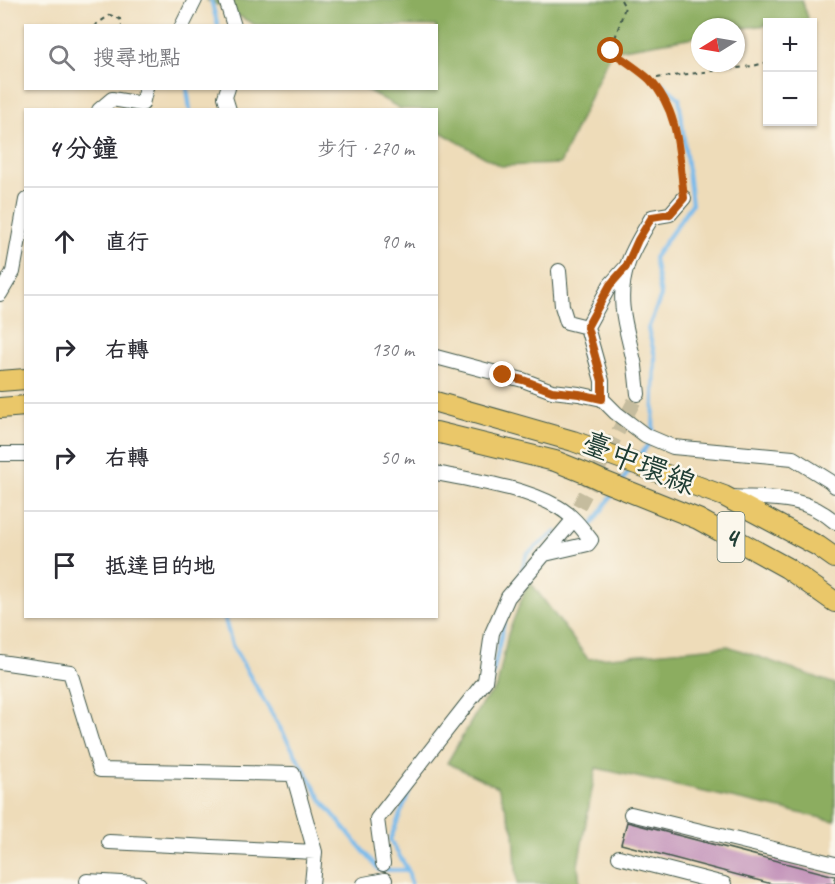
<!DOCTYPE html>
<html lang="zh-TW">
<meta charset="utf-8">
<style>
:root{--surface:#fff;--page:#f7f7f7;--text:#2b2b33;--muted:#7c7c81;--line:#e1e1e2}
body{margin:0;font-family:Caveat,"LXGW WenKai TC",sans-serif;background:var(--page);color:var(--text)}
.controls{position:absolute;right:18px;top:18px;display:grid;overflow:hidden;border-radius:0px;box-shadow:0 2px 4px #0004}
.controls button{width:54px;height:54px;display:grid;place-items:center;padding:0;border:0;border-bottom:2px solid var(--line);background:var(--surface);color:var(--text);font:30px sans-serif}
.compass{position:absolute;left:691px;top:18px;width:54px;height:54px;border-radius:50%;background:var(--surface);box-shadow:0 2px 4px #0004;rotate:259deg}
.stop{position:absolute;width:18px;height:18px;margin:-14px;border:4px solid #b45309;border-radius:50%;background:#fff}
.stop.end{background:#b45309;border-color:#fff;box-shadow:0 2px 6px #0008}
.list{margin:0;padding:0;list-style:none}
h2{display:flex;justify-content:space-between;align-items:center;height:78px;margin:0;padding:0 24px;font-size:26px}
h2 small{font-size:20px;font-weight:400;color:var(--muted)}
.list li{display:grid;grid-template-columns:39px 1fr auto;gap:18px;align-items:center;box-sizing:border-box;height:108px;padding:0 24px;border-top:2px solid var(--line)}
.list b{display:block;font-size:22px;white-space:nowrap}
.list em{font-size:20px;font-style:normal;color:var(--muted)}
.icon{flex:none;width:33px;height:33px;fill:none;stroke:currentColor;stroke-width:2;stroke-linecap:round;stroke-linejoin:round}
.map{position:relative;flex:none;width:835px;height:884px;overflow:hidden}
.search{position:absolute;background:var(--surface);box-shadow:0 2px 4px #0004;left:24px;top:24px;width:414px;height:66px;display:flex;align-items:center;gap:15px;box-sizing:border-box;padding:0 21px;border-radius:0px;color:var(--muted);font-size:22px}
.panel{position:absolute;background:var(--surface);box-shadow:0 2px 4px #0004;left:24px;top:108px;width:414px;height:510px;border-radius:0px}
.map>svg:first-child{display:block}
.forest{fill:#8cad61;stroke:#56754a;stroke-width:1.5}
.lines{fill:none;stroke-linecap:round;stroke-linejoin:round}
.stream{stroke:#76baec;stroke-width:4}
.building{fill:#c596bb}
.minor-tunnel{stroke:#c5bc9e;stroke-width:14;stroke-dasharray:14 7;stroke-linecap:butt}
.minor-casing{stroke:#3e5548;stroke-width:16}
.highway-casing{stroke:#3e5548;stroke-width:22}
.path{stroke:#3e5548;stroke-width:2;stroke-dasharray:4.5 4.5;stroke-linecap:butt}
.minor{stroke:#fff;stroke-width:14}
.highway{stroke:#eac769;stroke-width:20}
.highway-bridge-casing{stroke:#3e5548;stroke-width:22;stroke-linecap:butt}
.highway-bridge{stroke:#eac769;stroke-width:20}
.route{stroke:#b45309;stroke-width:8}
.labels{text-anchor:middle;dominant-baseline:central;stroke-width:5;stroke-linejoin:round;paint-order:stroke}
.shield{fill:#fbf7ec;stroke:#61756b;stroke-width:1.5}
.shield-label{font-size:28px;font-weight:bold;fill:#1f3d34}
.street-label{font-size:30px;fill:#1f3d34;stroke:#fbf7ec}
</style>
<div class="map">
<svg width="835" height="884" viewBox="0 0 835 884">
<rect width="100%" height="100%" fill="#fbf7ec"/>
<filter id="ink" filterUnits="userSpaceOnUse"><feTurbulence type="fractalNoise" baseFrequency=".0167" numOctaves="2"/><feDisplacementMap in="SourceGraphic" scale="12" xChannelSelector="R" yChannelSelector="G"/><feConvolveMatrix kernelMatrix="1 2 1 2 8 2 1 2 1" color-interpolation-filters="sRGB"/></filter>
<filter id="wash" filterUnits="userSpaceOnUse"><feTurbulence type="fractalNoise" baseFrequency=".008" numOctaves="4" result="noise"/><feDisplacementMap in="SourceGraphic" scale="24" xChannelSelector="R" yChannelSelector="G"/><feGaussianBlur stdDeviation="1.35" result="paint"/><feColorMatrix in="noise" values="0 0 0 0 0 0 0 0 0 0 0 0 0 0 0 0 0 1.4 0 .05"/><feComposite in="paint" operator="in"/></filter>
<g filter="url(#wash)">
<rect width="100%" height="100%" fill="#eedcb9"/>
<path class="forest" d="M 206,0 L 802,0 L 809,22 L 768,22 L 767,25 L 736,29 L 736,27 L 700,27 L 700,36 L 611,51 L 560,164 L 500,166 L 437,130 L 436,110 L 401,109 L 365,89 L 436,88 L 436,26 L 255,25 L 221,6 Z
M 528,583 L 531,583 L 588,659 L 728,646 L 835,684 L 835,821 L 596,768 L 578,865 L 580,884 L 517,884 L 514,832 L 498,787 L 447,763 L 482,703 L 497,687 L 508,634 Z"/>
<g class="lines">
<path class="stream" d="M 211,0 L 218,26
M 187,88 L 190,110
M 653,435 L 655,356 L 648,329 L 661,296 L 654,258 L 692,204 L 679,98 L 662,83
M 638,458 L 650,442
M 621,482 L 631,469
M 584,527 L 592,525 L 615,491
M 520,575 L 527,554 L 556,532
M 224,616 L 232,645 L 323,802 L 379,870 L 408,870
M 492,679 L 504,622
M 411,884 L 408,870 L 390,840 L 413,782"/>
</g>
<g id="blocks">
<path class="building" d="M 627,822 L 835,876 L 835,884 L 772,884 L 621,844 Z"/>
</g>
</g>
<g filter="url(#ink)">
<use href="#blocks" fill-opacity="0" stroke="#3e5548" stroke-width="1.5"/>
<g class="lines">
<path class="minor-tunnel" d="M 569,525 L 638,394"/>
<defs>
<path id="minor" d="M 226,0 L 234,26
M 182,26 L 195,0
M 228,88 L 225,97 L 229,110
M 99,110 L 112,99 L 142,104 L 146,88
M 559,271 L 562,306 L 567,322 L 587,327
M 0,294 L 13,272 L 26,200
M 436,357 L 523,380 L 552,391 L 579,394 L 602,399 L 616,413 L 645,435 L 673,447 L 793,458 L 830,481 L 835,486
M 638,394 C 637,385 636,375 635,366 C 628,332 615,303 627,266 C 632,249 643,233 652,217 L 670,214 L 684,198
M 602,399 L 602,381 L 587,327 L 610,285 L 626,267
M 0,454 L 26,454
M 436,473 C 476,481 522,487 558,507 C 572,515 581,527 591,540 L 588,544 L 545,554
M 730,497 C 770,499 803,494 835,522
M 0,662 L 70,672 L 100,770 L 293,774 L 315,852 L 312,884
M 631,814 L 835,864
M 109,842 L 315,852
M 619,857 L 724,884
M 383,864 L 377,819 L 485,681 L 492,633 L 508,597 L 569,525
M 87,881 L 139,884
M 364,884 L 385,880"/>
<path id="highway" d="M 0,381 L 26,379
M 436,402 L 573,441 L 724,496 L 818,546 L 835,558
M 0,408 L 26,406
M 436,432 L 555,461 L 590,475
M 603,481 L 698,519 L 787,568 L 835,602"/>
</defs>
<use href="#minor" class="minor-casing"/>
<use href="#highway" class="highway-casing"/>
<path class="path" d="M 621,0 L 625,7 L 611,51 C 624,60 638,69 649,80 C 679,110 677,147 683,186
M 94,26 L 110,15 L 120,19 L 121,26
M 648,79 L 753,66 L 768,62"/>
<use href="#minor" class="minor"/>
<use href="#highway" class="highway"/>
<defs>
<path id="highway-bridge" d="M 590,475 L 603,481"/>
</defs>
<use href="#highway-bridge" class="highway-bridge-casing"/>
<use href="#highway-bridge" class="highway-bridge"/>
</g>
</g>
<g class="lines" filter="url(#ink)">
<path class="route" d="M 503,375 L 523,380 L 552,391 L 579,394 L 602,399 L 602,381 L 587,327 L 610,285 L 626,267 L 638,240 L 652,217 L 670,214 L 684,198 C 679,156 680,110 649,79 C 638,69 624,60 611,51"/>
</g>
<g class="labels">
<rect class="shield" x="717.5" y="512" width="27" height="50" rx="4.5"/>
<g class="shield-label">
<text x="731" y="537">4</text>
</g>
<g class="street-label">
<text transform="translate(639 463) rotate(22)">臺中環線</text>
</g>
</g>
</svg>
<div class="controls">
<button>+</button>
<button>−</button>
</div>
<svg class="compass" viewBox="-18 -18 36 36"><path d="M0-13l5 13h-10z" fill="#e53935"/><path d="M0 13l5-13h-10z" fill="#7c7c81"/></svg>
<div class="stop" style="left:611px;top:51px"></div>
<div class="stop end" style="left:503px;top:375px"></div>
<div class="search"><svg class="icon" aria-label="search" viewBox="0 0 24 24"><circle cx="10" cy="10" r="6"/><path d="M15 15l6 6"/></svg>搜尋地點</div>
<section class="panel">
<h2>4 分鐘<small>步行 · 270 m</small></h2>
<ul class="list">
<li><svg class="icon" aria-label="ahead" viewBox="0 0 24 24"><path d="M12 20V5M6 11l6-6 6 6"/></svg><div><b>直行</b></div><em>90 m</em></li>
<li><svg class="icon" aria-label="right" viewBox="0 0 24 24"><path d="M7 20v-9h11M14 6l5 5-5 5"/></svg><div><b>右轉</b></div><em>130 m</em></li>
<li><svg class="icon" aria-label="right" viewBox="0 0 24 24"><path d="M7 20v-9h11M14 6l5 5-5 5"/></svg><div><b>右轉</b></div><em>50 m</em></li>
<li><svg class="icon" aria-label="arrive" viewBox="0 0 24 24"><path d="M6 21V4h12l-3 4 3 4H6"/></svg><div><b>抵達目的地</b></div></li>
</ul>
</section>
</div>
